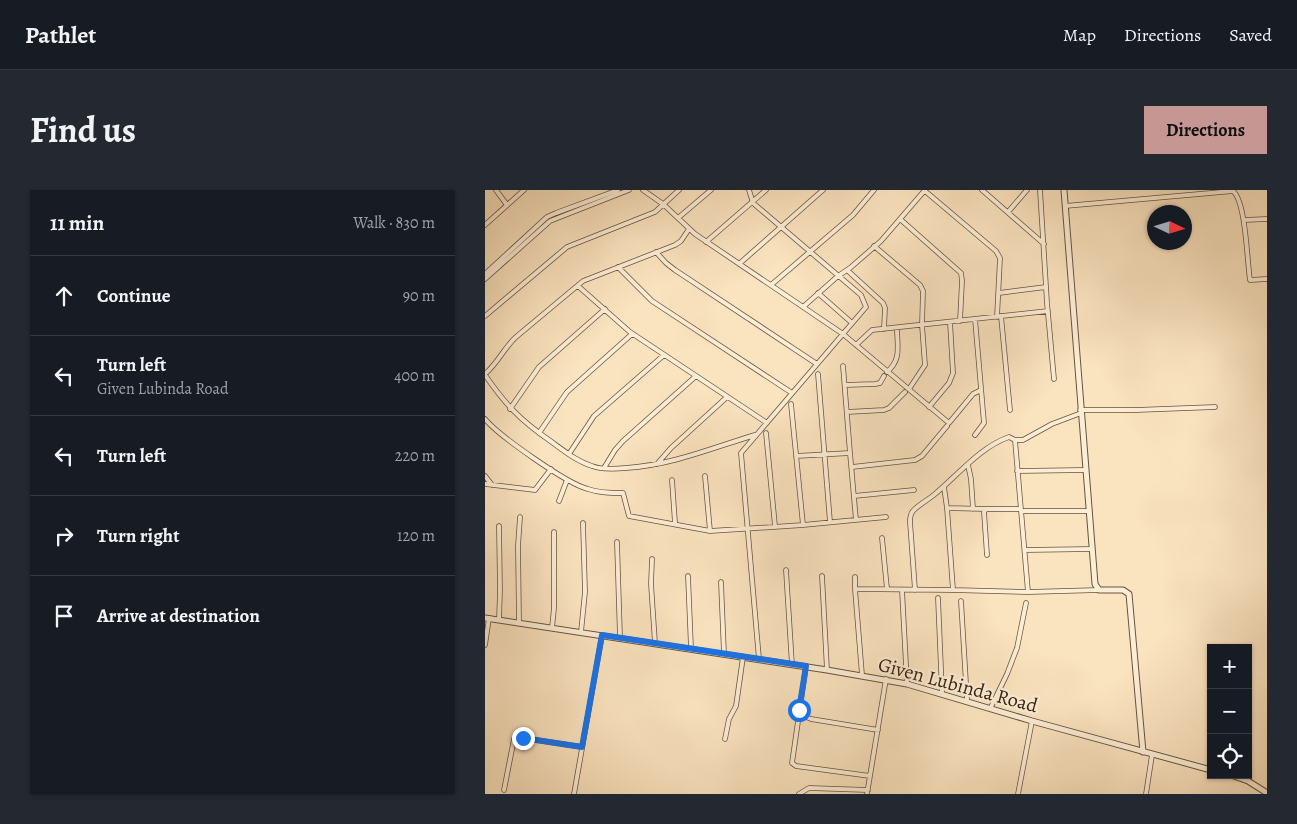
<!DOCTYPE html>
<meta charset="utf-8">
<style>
:root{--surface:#171b24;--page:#242831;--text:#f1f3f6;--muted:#9ea1a6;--line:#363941;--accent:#c59692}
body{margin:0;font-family:Alegreya,serif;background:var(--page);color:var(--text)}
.controls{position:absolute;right:15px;bottom:15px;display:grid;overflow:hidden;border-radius:0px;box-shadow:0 1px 4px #0004}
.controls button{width:45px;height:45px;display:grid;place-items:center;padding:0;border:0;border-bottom:1px solid var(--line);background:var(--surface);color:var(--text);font:25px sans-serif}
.compass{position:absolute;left:662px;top:15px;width:45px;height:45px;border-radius:50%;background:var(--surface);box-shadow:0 1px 4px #0004;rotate:94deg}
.stop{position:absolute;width:15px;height:15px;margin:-11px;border:4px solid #1a73e8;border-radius:50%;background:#fff}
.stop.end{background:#1a73e8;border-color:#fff;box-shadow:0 1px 5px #0008}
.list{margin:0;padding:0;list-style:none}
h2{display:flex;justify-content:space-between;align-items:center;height:65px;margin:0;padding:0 20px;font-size:21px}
h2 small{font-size:16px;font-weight:400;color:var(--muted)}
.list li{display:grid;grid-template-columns:32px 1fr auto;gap:15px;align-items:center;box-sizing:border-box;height:80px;padding:0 20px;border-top:1px solid var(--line)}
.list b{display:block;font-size:19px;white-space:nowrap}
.list p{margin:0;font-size:16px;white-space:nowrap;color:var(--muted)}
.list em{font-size:16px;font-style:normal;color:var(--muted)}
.icon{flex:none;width:28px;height:28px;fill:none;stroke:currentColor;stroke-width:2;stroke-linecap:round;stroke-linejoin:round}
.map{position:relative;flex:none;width:782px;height:604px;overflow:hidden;border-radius:0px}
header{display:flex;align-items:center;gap:30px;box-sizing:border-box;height:70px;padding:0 25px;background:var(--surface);border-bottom:1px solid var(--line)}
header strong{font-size:24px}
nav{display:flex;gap:28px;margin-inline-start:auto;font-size:18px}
.intro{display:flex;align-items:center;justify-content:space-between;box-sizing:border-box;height:120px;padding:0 30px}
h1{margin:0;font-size:35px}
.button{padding:12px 22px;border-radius:0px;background:var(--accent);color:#111;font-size:18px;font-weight:700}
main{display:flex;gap:30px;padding:0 30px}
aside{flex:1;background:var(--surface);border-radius:0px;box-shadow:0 1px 4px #0004}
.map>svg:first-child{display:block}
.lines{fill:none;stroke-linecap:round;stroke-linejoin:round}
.minor-casing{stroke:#68533d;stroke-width:5.5}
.tertiary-casing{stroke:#68533d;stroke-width:7}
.minor{stroke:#fcedd5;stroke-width:4}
.tertiary{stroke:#fcedd5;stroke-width:5}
.route{stroke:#1a73e8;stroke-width:6}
.labels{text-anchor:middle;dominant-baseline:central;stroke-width:4.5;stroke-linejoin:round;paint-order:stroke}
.street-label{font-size:20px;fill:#382312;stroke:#fcedd5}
</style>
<header>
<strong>Pathlet</strong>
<nav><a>Map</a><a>Directions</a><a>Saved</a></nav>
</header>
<div class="intro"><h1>Find us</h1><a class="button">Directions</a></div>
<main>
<aside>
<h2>11 min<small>Walk · 830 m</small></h2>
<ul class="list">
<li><svg class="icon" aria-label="ahead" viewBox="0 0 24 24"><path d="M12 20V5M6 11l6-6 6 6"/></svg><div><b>Continue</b></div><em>90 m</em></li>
<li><svg class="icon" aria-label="left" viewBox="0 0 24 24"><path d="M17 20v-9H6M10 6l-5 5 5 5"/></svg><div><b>Turn left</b><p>Given Lubinda Road</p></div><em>400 m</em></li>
<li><svg class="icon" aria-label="left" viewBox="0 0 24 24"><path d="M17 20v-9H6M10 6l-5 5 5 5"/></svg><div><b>Turn left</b></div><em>220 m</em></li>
<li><svg class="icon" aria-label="right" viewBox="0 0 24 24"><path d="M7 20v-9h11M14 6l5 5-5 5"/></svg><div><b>Turn right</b></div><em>120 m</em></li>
<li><svg class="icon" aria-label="arrive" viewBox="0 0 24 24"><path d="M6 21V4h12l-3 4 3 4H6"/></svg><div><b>Arrive at destination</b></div></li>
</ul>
</aside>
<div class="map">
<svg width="782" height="604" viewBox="0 0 782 604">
<rect width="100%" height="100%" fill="#fae3bf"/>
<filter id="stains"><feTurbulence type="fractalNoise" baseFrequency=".004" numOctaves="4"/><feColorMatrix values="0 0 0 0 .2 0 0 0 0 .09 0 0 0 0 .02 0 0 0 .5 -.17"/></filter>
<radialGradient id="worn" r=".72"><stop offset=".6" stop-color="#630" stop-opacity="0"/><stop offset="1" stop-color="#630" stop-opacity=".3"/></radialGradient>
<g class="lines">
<defs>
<path id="minor" d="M 11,0 L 22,15
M 158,0 L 178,14 L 210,44 L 358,144 L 464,233 L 488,204 L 496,200
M 264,0 L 268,13 L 376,105 L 381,117 L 256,263 L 274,469
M 497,0 L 559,54
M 555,0 L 562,113 L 569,189
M 440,1 L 511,61 L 515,68 L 512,127
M 580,16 L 748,1 C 761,12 762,71 765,90 L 782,89
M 523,22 L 542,0
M 193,28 L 226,0
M 415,29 L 476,83 L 477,91 L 475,131
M 759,30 L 782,29
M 0,35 L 39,0
M 221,52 L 281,0
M 389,56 L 435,95 L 438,101 L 437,135 L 440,175 L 424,199
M 171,62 L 181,73 L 190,80 L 332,174
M 254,74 L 338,0
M 133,77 L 167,111 L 307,203
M 362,80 L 398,113 L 400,118 L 399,139
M 0,84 L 62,27 L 71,23 L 133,0
M 0,89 L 65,31 L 144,0
M 286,95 L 368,25 L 389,0
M 93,96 L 145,142 L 282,233
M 333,103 L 367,133
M 514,103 L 561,97
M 318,117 L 353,86 L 365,78 L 396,51 L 440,0
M 0,126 L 82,57 L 170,22 L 194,0
M 516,126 L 525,220
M 490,129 L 499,233 L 490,245
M 371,155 L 387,140 L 563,121
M 358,176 L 365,263
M 402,182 C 417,169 412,156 412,138
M 0,184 C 13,173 19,158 31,147 L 98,91 L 190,55 L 196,51 L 204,39
M 333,184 L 345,332
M 0,185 C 20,214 35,230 64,250 C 78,260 91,271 107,276 C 117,280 130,279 141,278 C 187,275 227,258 270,245
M 360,195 L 390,194 L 395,193 L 399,186
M 444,217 L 464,193 L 468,183 L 465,132
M 25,219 L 54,177 L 120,119
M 595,220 L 651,220 L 730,217
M 362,222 L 399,220 L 404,218 L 420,202
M 0,229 C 13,245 82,294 103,299 C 114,303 126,303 138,303 L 144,326 L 225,341 L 318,335 L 306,214
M 54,243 L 82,202 L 147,144
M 281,243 L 290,336
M 530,250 L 543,402
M 84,264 L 109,226 L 179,165
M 311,266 L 365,263 L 371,330
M 172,274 L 186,258 L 242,207
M 483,275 L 486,289 L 488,319
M 367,277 L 430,270 L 437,266 L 462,236
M 119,278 L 130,260 L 138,251 L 211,186
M 532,281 L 600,280
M 0,286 L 7,295
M 220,286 L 225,341
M 187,290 L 190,333
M 0,294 L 50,300 L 66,279
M 369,306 L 429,300
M 74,311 L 82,290
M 462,318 L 501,319
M 536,321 L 604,321
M 318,335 L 401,327
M 397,348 L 402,399
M 132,352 L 135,448
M 540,360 L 607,359
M 502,365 L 499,322 L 501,319 L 536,319
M 167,369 L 166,394 L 170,453
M 301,380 L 307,475
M 203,386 L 206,458
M 337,386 L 342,480
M 370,387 L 370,399 L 377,485
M 236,392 L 239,464
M 370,399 L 468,400 L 462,318 L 459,297
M 417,400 L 422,494
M 430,400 L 425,332 C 425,328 425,324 428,321 C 433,315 443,310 450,304 C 473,285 495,257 524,247 L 530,250 L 538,250 L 567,234 L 596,223
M 468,400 L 543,402 L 614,400
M 453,408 L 457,503
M 476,411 L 482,510
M 14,429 L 15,401 L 14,336
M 34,433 L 33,356 L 35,327
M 67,438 L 69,418 L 69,342
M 96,442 L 100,402 L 98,333
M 0,455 L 4,428
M 321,476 L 307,573 L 311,576 L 385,586
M 506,517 L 522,484 L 532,458 L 541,413
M 314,524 L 326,529 L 393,540
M 240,549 L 244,529 L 251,516 L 258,467
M 19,600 L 29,549 L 38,548 L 97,557
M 89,604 L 117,445
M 314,604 L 324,598 L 383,600
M 382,604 L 401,489
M 533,604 L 547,531
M 661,604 L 667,565"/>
<path id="tertiary" d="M 579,0 L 610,394 L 614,400 L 638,400 L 644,404 L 658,562
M 0,428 L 342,480 L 422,494 L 547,531 L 726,580
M 746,585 L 763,591 L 782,603"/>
</defs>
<use href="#minor" class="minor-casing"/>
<use href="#tertiary" class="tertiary-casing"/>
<use href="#minor" class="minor"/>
<use href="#tertiary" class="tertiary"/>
</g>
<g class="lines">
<path class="route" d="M 38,548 L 97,557 L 117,445 L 321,476 L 314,520"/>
</g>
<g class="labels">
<g class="street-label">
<text transform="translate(473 495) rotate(15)">Given Lubinda Road</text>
</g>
</g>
<rect width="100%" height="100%" filter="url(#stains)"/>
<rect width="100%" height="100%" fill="url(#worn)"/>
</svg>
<div class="controls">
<button>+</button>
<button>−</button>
<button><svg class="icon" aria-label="locate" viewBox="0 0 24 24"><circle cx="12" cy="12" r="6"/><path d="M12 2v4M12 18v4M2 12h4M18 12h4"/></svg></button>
</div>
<svg class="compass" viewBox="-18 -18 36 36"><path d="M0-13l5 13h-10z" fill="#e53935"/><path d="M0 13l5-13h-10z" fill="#9ea1a6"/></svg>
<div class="stop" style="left:314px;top:520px"></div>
<div class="stop end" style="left:38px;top:548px"></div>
</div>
</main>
